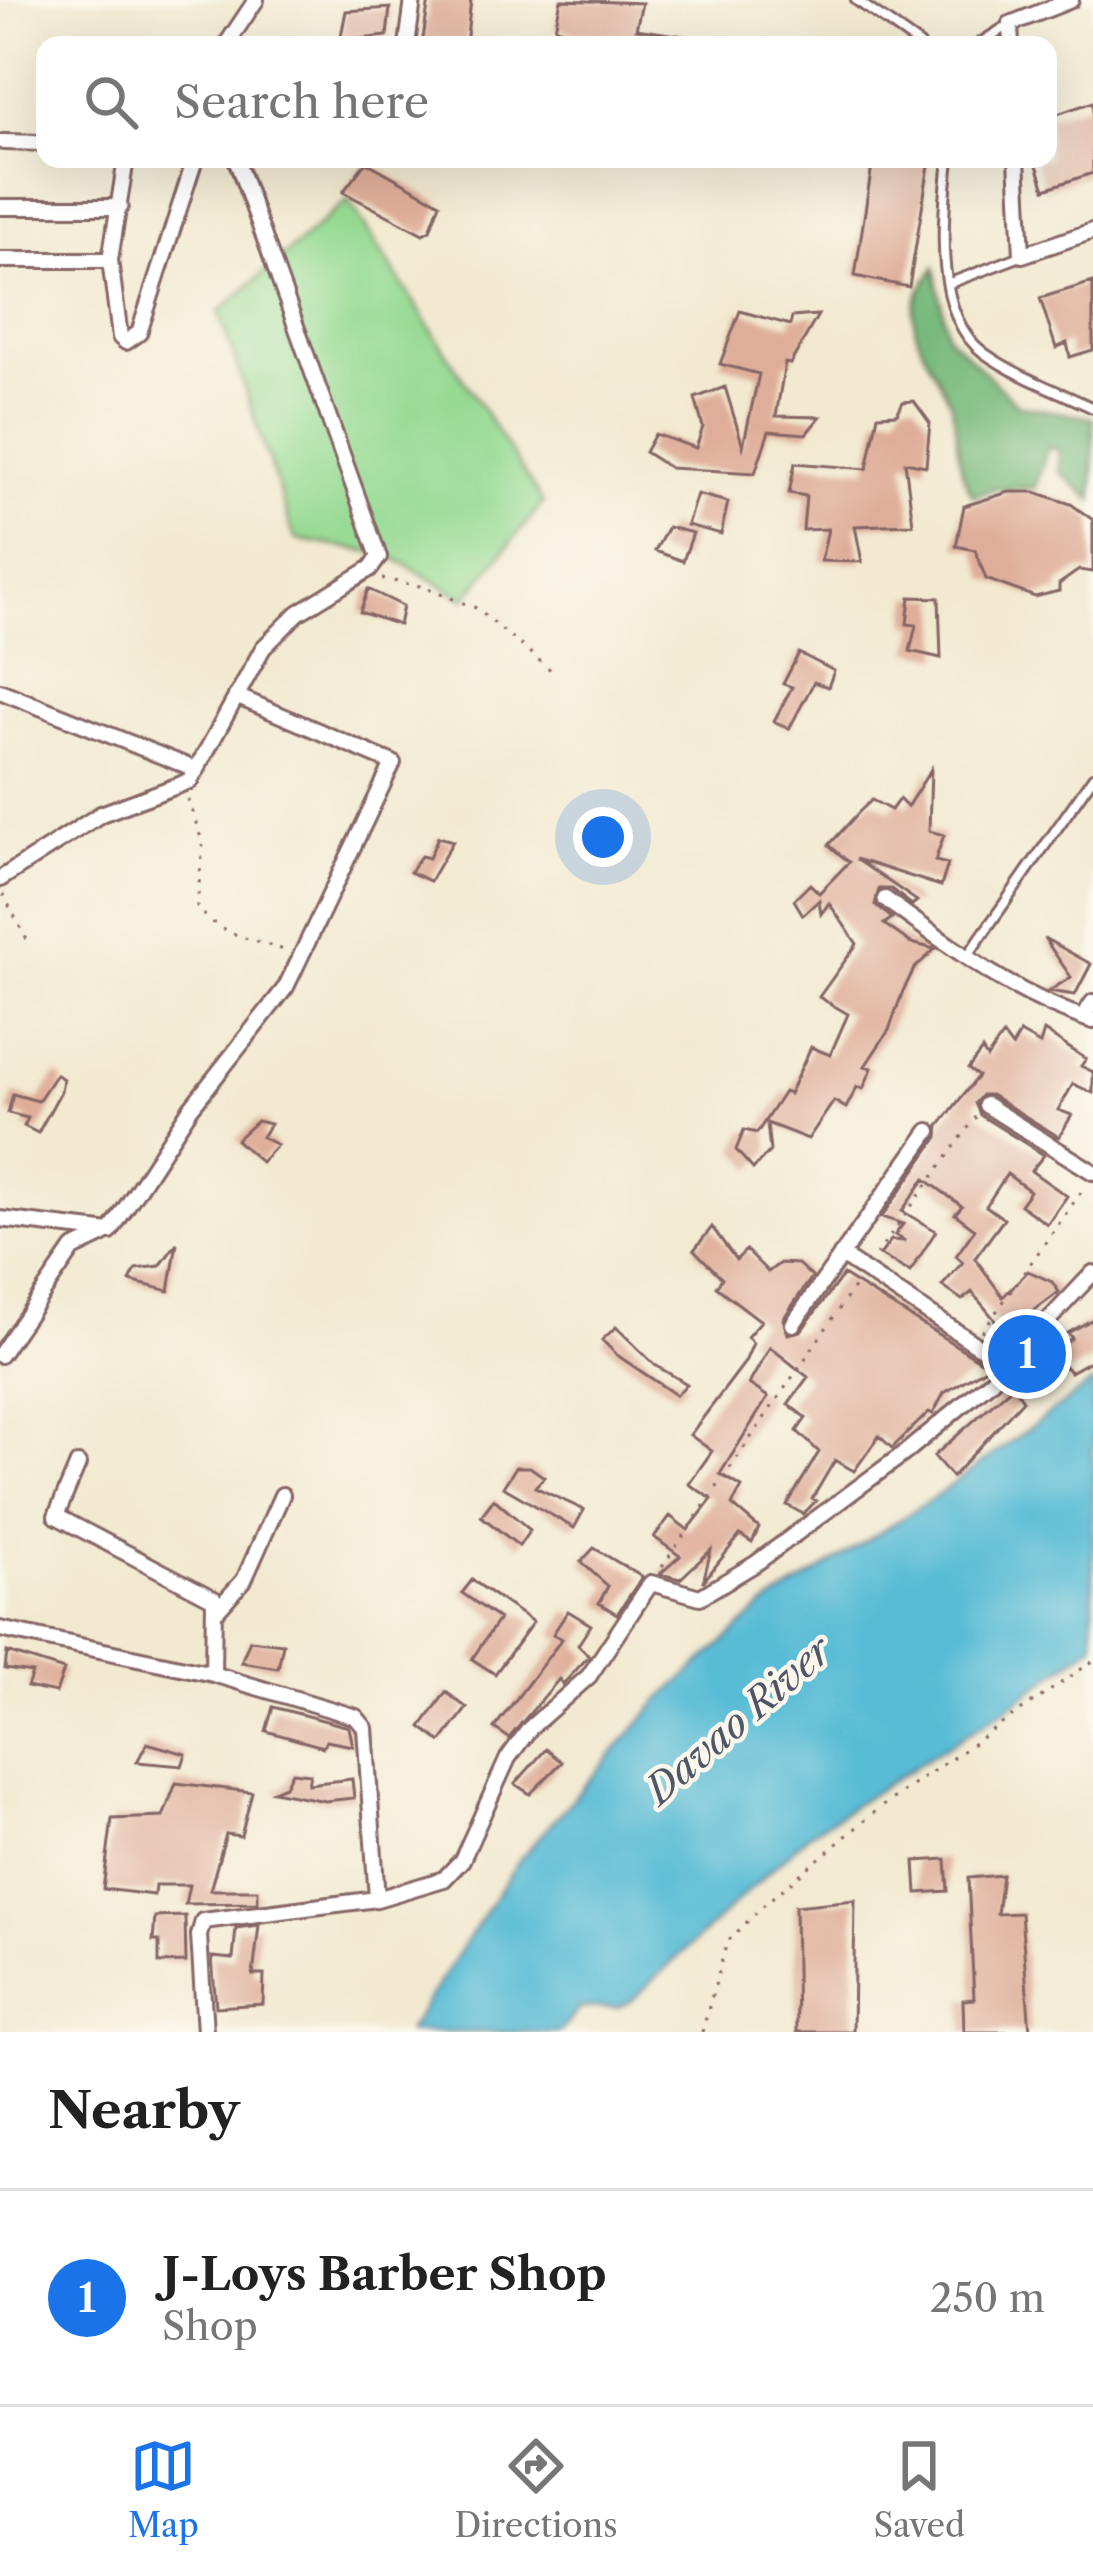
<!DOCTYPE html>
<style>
:root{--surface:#fff;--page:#f6f6f6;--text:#222;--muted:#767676;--line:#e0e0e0;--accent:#1a73e8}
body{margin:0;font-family:"Libre Caslon Text",serif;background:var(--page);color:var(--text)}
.you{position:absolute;left:603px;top:837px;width:42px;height:42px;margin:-30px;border:9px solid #fff;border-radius:50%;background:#1a73e8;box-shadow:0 0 0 18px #1a73e833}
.badge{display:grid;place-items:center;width:78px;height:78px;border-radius:50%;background:var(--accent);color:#fff;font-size:39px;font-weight:700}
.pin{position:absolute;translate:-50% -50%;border:6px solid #fff;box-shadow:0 3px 12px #0006}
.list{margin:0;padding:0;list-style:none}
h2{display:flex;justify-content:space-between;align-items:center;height:156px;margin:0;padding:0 48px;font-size:51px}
h2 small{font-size:39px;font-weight:400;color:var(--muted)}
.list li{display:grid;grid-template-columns:78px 1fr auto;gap:36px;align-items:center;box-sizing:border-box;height:216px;padding:0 48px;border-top:3px solid var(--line)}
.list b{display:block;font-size:45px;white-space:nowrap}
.list p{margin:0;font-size:39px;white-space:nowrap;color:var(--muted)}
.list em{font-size:39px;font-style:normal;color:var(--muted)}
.icon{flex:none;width:66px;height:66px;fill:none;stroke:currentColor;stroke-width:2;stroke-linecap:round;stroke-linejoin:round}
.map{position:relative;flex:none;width:1093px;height:2032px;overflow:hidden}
.search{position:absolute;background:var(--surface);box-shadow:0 12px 48px #0002;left:36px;right:36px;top:36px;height:132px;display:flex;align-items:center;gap:30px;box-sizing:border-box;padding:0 42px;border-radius:24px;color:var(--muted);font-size:45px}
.sheet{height:372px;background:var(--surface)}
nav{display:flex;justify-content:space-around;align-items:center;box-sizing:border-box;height:168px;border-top:3px solid var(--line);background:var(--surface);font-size:33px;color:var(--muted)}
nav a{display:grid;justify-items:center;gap:6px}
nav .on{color:var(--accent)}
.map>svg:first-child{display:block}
.green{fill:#95da93;stroke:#707c5f;stroke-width:3}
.forest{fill:#78ba7d;stroke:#616c54;stroke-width:3}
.water{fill:#58bcd6;stroke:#516e80;stroke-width:3}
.building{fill:#dfae9a}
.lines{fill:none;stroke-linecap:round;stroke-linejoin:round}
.lane-casing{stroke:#856665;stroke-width:14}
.street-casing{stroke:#856665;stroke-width:20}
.path{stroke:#856665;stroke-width:3;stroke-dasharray:3 9;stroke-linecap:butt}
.lane{stroke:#fff;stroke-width:8}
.street{stroke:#fff;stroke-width:14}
.labels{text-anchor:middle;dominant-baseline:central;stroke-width:9;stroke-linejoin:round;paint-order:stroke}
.water-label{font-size:39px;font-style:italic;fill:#4f5667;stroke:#fbf7ec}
</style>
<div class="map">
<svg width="1093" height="2032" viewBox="0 0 1093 2032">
<rect width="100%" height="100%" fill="#fbf7ec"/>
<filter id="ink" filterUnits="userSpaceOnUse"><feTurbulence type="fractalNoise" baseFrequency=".00833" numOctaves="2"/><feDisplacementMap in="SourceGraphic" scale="24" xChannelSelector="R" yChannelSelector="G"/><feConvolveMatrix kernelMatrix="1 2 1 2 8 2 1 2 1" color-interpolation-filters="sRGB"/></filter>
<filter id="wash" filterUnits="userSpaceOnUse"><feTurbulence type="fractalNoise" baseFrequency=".004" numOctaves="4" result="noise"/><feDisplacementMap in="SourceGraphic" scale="48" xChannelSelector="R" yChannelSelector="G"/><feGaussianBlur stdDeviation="2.7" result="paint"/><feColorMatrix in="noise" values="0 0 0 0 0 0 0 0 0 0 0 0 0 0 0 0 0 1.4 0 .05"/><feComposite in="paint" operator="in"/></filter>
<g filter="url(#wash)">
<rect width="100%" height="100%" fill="#f2e9d0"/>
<path class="green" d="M 348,200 L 543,503 L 465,599 L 389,555 L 295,539 L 219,312 Z"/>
<path class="forest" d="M 935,268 L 947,335 L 1018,405 L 1093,418 L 1093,500 L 1060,472 L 1059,450 L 1048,447 L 1035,488 L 993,489 L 974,496 C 952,467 962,429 948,397 C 937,372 911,339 914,310 C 917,293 925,281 935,268 Z"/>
<path class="water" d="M 1093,1382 L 1093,1645 L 1009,1707 L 810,1833 L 631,2001 L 617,2007 L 580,2008 L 560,2032 L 407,2032 L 519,1860 L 660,1700 L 762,1608 L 935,1497 Z"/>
<g id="blocks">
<path class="building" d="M 429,0 L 471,0 L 466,45 L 422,45 Z
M 561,0 L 642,3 L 636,29 L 684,36 L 683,45 L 592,45 L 594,37 L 555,28 Z
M 390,8 L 387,36 L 340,41 L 346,11 Z
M 1093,102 L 1093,173 L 1045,189 L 1035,159 L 1048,159 L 1048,117 Z
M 873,159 L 930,159 L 909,287 L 855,276 Z
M 366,162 L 440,203 L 430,230 L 423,234 L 343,192 Z
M 1093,282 L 1093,350 L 1070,357 L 1067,343 L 1056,348 L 1040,298 Z
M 740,311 L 790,325 L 792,317 L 818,315 L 790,364 L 785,363 L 776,416 L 820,417 L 806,434 L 769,431 L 755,473 L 670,468 L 645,452 L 655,434 L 696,448 L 703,427 L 695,398 L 725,387 L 743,446 L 759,374 L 720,364 Z
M 914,401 L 930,423 L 926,466 L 905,462 L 913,524 L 855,526 L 862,562 L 821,561 L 828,529 L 803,530 L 806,496 L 789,493 L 795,463 L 867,469 L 878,415 L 897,414 L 903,402 Z
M 1009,492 L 1035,492 L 1071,504 L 1093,520 L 1093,572 L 1079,570 L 1059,584 L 1059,591 L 1035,597 L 986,579 L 975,550 L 956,546 L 964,506 Z
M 697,494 L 728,502 L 721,534 L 687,525 Z
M 668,527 L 693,533 L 683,561 L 655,551 Z
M 368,589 L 403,606 L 399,625 L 360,612 Z
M 910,597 L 939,598 L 941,658 L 910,651 L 916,625 L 907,624 Z
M 799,653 L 834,671 L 828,687 L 814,682 L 789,729 L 774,721 L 792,687 L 783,684 Z
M 931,769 L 929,831 L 944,835 L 935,861 L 948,864 L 941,886 L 856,859 L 917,901 L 912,905 L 891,889 L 879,889 L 875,905 L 892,918 L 884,924 L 911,943 L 935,949 L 914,969 L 903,991 L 889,1030 L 865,1066 L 872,1068 L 863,1089 L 857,1087 L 846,1108 L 834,1101 L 808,1139 L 767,1123 L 770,1151 L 753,1169 L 736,1150 L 744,1130 L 757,1133 L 784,1092 L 789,1094 L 811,1047 L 830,1055 L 848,1014 L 819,997 L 857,944 L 829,903 L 821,914 L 819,900 L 803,915 L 794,900 L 810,884 L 819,893 L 849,862 L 829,845 L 860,811 L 872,800 L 891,810 L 899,799 L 907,807 Z
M 438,837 L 453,841 L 430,881 L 410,872 L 421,856 L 429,858 Z
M 1044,938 L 1091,964 L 1075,995 L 1049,991 L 1071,977 Z
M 1044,1031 L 1086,1059 L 1081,1066 L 1093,1072 L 1093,1093 L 1073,1084 L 1058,1110 L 1072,1115 L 1059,1137 L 991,1095 L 982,1095 L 975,1103 L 980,1115 L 1044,1155 L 1031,1171 L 1067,1196 L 1047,1224 L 1020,1205 L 1030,1191 L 1007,1174 L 986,1206 L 1004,1219 L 975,1258 L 1003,1297 L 1028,1271 L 1052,1282 L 1059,1292 L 1023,1319 L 1029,1325 L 1013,1342 L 972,1292 L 962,1300 L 942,1286 L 963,1262 L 956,1256 L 975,1229 L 955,1214 L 962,1206 L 925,1179 L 921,1184 L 902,1211 L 936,1231 L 910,1272 L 880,1255 L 891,1240 L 905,1241 L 895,1235 L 903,1224 L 882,1217 L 938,1137 L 939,1126 L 978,1076 L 968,1069 L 982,1050 L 987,1058 L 1003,1035 L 1012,1047 L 1020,1033 L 1040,1044 Z
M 56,1074 L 63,1079 L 61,1091 L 38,1133 L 24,1126 L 28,1118 L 8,1113 L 13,1094 L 38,1101 Z
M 257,1121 L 270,1124 L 262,1137 L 277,1145 L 261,1162 L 236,1140 Z
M 712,1227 L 736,1260 L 746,1250 L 768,1272 L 780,1263 L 798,1264 L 812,1277 L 783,1319 L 788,1334 L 801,1331 L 843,1275 L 989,1366 L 944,1393 L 933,1414 L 929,1412 L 892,1448 L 879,1436 L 854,1471 L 835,1460 L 812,1499 L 816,1501 L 803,1514 L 787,1505 L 819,1452 L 797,1431 L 806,1418 L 788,1404 L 808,1377 L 770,1347 L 749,1384 L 768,1397 L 720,1474 L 742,1487 L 732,1505 L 759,1528 L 752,1543 L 740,1535 L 703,1582 L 711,1550 L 680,1579 L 660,1574 L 680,1556 L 654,1537 L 670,1516 L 688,1530 L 712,1499 L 689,1484 L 712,1451 L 690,1435 L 745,1362 L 753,1343 L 747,1337 L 761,1321 L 716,1287 L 722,1278 L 694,1250 Z
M 177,1243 L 169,1291 L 130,1281 L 136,1269 L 160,1266 Z
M 1093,1319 L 1093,1359 L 1070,1372 L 1065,1366 L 1045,1381 L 1028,1360 L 1042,1351 L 1049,1358 L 1072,1338 L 1068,1333 Z
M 616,1327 L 655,1365 L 687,1384 L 676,1395 L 617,1355 L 602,1340 Z
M 1013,1386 L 1023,1400 L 952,1477 L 934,1456 Z
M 516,1467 L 530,1467 L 544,1477 L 535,1487 L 584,1510 L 574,1528 L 503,1487 Z
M 494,1499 L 530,1530 L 519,1546 L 481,1516 Z
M 594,1548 L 642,1577 L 617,1614 L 599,1603 L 608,1586 L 581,1562 Z
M 472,1580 L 533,1622 L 495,1674 L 472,1659 L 499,1619 L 462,1593 Z
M 568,1611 L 591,1625 L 578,1645 L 589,1656 L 563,1684 L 559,1679 L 509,1738 L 494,1728 L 562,1639 L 553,1634 Z
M 250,1640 L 283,1644 L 278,1668 L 241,1662 Z
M 7,1652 L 64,1670 L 56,1693 L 27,1687 L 32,1673 L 5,1669 Z
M 446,1692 L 467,1708 L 441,1742 L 421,1727 Z
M 273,1707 L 349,1727 L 353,1746 L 326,1741 L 323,1747 L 266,1731 Z
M 147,1743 L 186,1754 L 182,1766 L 137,1762 Z
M 546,1749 L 562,1762 L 530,1794 L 515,1784 Z
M 292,1772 L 310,1774 L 308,1784 L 352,1779 L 354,1798 L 325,1801 L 273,1791 L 285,1786 Z
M 176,1783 L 252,1792 L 241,1836 L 226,1834 L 210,1890 L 258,1890 L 258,1903 L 185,1904 L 189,1885 L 155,1885 L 154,1895 L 103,1889 L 112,1819 L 163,1817 Z
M 946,1859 L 948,1891 L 917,1893 L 915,1861 Z
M 1002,1875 L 997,1914 L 1021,1913 L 1030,2032 L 964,2032 L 963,2000 L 974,1999 L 968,1878 Z
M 855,1900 L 853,2032 L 797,2032 L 795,1906 Z
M 185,1916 L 186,1962 L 159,1963 L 159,1941 L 153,1941 L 155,1917 Z
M 259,1925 L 253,1975 L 264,1975 L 263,2004 L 216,2007 L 212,1957 L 233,1959 L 236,1928 Z"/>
</g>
</g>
<g filter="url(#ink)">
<use href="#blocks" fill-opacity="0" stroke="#856665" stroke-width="3"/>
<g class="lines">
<defs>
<path id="lane" d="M 856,0 L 920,45
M 977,45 L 1010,24
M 949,159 C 943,215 932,315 984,353 C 1016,376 1058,391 1093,408
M 950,283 L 1021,256
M 966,958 L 1093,777"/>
<path id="street" d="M 226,45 L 256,0
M 407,45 L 413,0
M 1011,45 L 1010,24 L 1071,0
M 3,142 L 45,143
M 126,159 L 110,260 L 120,337 L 126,342 L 139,333 L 195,159
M 1017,159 L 1022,255 L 1093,231
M 0,207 L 120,207
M 0,260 L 110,260
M 0,691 L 197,770
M 0,879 L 101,814 L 190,781 L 263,648 L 298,613 L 371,568 L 379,557 L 236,159
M 885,899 C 952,948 1013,995 1093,1021
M 1083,1017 L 1093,1002
M 986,1105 L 1093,1172
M 0,1219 L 110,1232 L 190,1109 L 286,987 L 393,763 L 236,696
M 841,1255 L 1007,1365
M 793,1324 L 929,1131
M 0,1355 L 73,1249 L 104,1234
M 78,1464 L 56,1516 L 214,1599 L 213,1674
M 218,1609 L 244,1580 L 282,1495
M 0,1629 L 213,1674 L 356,1717 L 365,1728 L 377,1899
M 205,2032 L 199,1935 L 203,1921 L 377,1899 L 444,1879 L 462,1860 L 508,1758 L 530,1728 L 589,1676 L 651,1583 L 700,1597 L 755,1564 L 906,1452 L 991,1381 L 1093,1273"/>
</defs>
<use href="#lane" class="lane-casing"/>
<use href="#street" class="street-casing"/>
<path class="path" d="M 382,579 L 420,586 L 476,608 L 552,671
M 188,799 L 203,844 L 197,906 C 215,934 257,941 287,951
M 3,894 L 27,940
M 876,1255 L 976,1117
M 982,1332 L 1084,1188
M 662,1567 L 857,1283
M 702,2032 L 727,1942 L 768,1901 L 881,1807 L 1093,1661"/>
<use href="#lane" class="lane"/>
<use href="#street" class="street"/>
</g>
</g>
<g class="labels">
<g class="water-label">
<text transform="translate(738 1720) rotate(-41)">Davao River</text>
</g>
</g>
</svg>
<div class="you"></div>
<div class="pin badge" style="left:1027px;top:1354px">1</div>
<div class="search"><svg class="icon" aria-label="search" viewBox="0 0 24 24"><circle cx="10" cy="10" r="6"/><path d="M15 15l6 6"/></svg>Search here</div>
</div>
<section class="sheet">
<h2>Nearby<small></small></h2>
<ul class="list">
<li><span class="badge">1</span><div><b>J-Loys Barber Shop</b><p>Shop</p></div><em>250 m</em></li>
</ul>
</section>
<nav>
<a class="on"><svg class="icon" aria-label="map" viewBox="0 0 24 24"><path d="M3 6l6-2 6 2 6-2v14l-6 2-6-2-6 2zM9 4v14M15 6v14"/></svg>Map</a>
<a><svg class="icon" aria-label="directions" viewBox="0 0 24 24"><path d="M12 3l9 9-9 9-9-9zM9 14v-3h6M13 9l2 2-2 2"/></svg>Directions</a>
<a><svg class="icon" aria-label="saved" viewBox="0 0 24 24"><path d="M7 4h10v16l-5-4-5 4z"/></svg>Saved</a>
</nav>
